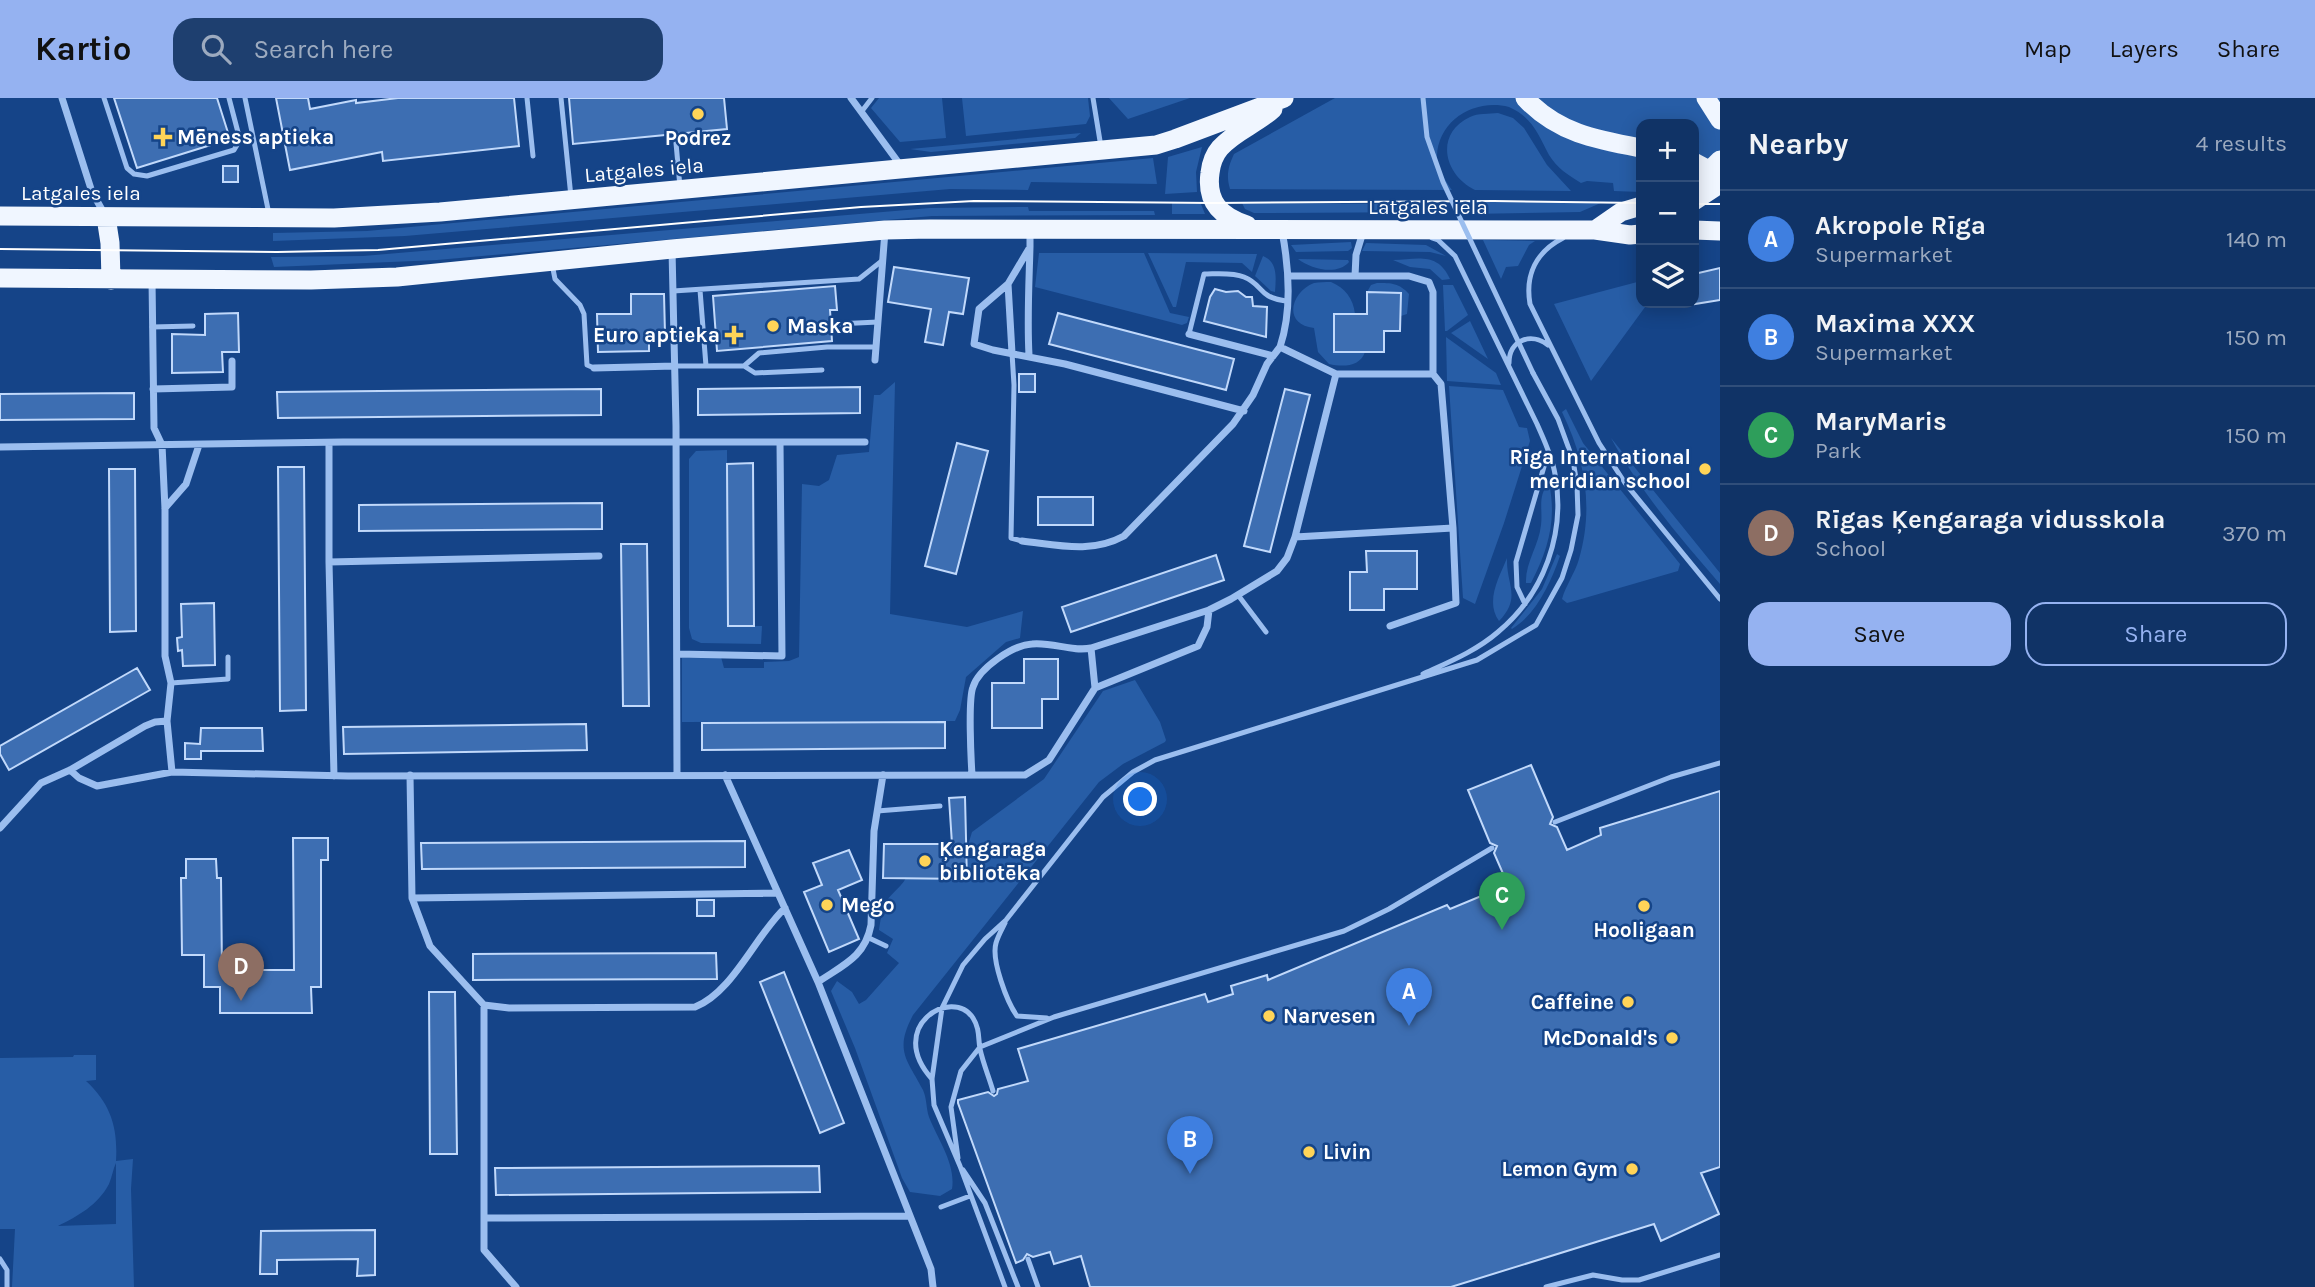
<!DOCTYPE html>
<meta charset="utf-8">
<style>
:root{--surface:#103366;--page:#1e3f6f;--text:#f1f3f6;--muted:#9caabf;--line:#304e7a;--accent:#95b2f1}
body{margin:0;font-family:Karla,sans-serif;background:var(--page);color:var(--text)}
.controls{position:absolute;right:21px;top:21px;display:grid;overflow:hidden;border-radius:14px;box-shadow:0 4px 18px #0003}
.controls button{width:63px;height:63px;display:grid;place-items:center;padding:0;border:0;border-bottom:2px solid var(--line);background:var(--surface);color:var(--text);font:35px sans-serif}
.you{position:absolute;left:1141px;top:702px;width:24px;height:24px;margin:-18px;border:5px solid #fff;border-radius:50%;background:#1a73e8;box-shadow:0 0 0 10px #1a73e833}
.badge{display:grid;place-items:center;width:46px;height:46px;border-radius:50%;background:var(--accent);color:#fff;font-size:23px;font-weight:700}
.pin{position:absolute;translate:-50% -58px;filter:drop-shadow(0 2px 4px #0008)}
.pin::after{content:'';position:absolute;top:37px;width:24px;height:21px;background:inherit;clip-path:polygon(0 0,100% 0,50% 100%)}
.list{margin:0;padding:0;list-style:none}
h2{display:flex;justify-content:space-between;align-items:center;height:91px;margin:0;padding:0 28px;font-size:30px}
h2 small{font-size:23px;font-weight:400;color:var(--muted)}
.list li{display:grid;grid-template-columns:46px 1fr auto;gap:21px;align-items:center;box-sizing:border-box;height:98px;padding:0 28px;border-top:2px solid var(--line)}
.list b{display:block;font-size:26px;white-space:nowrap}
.list p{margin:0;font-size:23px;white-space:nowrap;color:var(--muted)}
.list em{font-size:23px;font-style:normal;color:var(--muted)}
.actions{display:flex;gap:14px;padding:21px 28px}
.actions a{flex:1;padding:16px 0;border:2px solid var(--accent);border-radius:21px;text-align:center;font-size:24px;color:var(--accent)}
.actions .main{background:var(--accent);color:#111}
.icon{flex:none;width:38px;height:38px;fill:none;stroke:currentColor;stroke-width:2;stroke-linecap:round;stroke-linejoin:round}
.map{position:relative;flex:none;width:1720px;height:1189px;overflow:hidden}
header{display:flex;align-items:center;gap:42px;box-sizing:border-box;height:98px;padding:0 35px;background:var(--accent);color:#111}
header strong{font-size:33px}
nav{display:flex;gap:38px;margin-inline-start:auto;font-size:24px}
.search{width:490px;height:63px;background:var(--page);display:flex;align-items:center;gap:18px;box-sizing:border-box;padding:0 24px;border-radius:21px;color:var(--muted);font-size:26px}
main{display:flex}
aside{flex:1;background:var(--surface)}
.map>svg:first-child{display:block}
.green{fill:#275da6;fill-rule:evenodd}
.building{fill:#3d6eb2;stroke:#c1d9fb;stroke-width:2}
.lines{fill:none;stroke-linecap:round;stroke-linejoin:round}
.service{stroke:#9bbeef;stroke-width:5}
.minor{stroke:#9bbeef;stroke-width:7}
.trunk{stroke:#f0f6ff;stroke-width:19}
.tram{stroke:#fff;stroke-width:2}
.service-bridge{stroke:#9bbeef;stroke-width:5}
.trunk-bridge{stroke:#f0f6ff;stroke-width:19}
.poi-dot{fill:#ffd458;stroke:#154488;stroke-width:2.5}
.labels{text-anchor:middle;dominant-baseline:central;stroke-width:5;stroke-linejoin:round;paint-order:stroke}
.poi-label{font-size:21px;font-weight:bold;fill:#fff;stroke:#154488;text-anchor:start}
.street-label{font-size:21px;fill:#fff;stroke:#154488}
</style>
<header>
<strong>Kartio</strong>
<div class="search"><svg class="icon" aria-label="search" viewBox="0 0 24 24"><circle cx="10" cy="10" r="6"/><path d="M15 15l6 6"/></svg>Search here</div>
<nav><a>Map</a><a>Layers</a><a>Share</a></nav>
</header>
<main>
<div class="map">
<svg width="1720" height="1189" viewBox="0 0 1720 1189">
<rect width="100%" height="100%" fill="#154488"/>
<path class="green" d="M 879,0 L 942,0 L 946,40 L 900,44 L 871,10 Z
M 962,0 L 1088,0 L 1090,18 L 1086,26 L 966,38 Z
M 1109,0 L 1190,0 L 1128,21 Z
M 1335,0 L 1720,0 L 1720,56 L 1694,75 L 1694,26 L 1641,26 L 1641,94 L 1614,93 L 1613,85 L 1587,83 L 1581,85 C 1568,77 1557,70 1549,57 C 1538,36 1532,19 1509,9 C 1474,0 1438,23 1437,58 C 1436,70 1446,83 1452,92 L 1230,91 C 1226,78 1228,69 1234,56 Z
M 1498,15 L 1513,20 L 1524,30 L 1547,67 L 1571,93 L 1475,92 C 1444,77 1434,36 1470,19 C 1478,15 1489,16 1498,15 Z
M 1081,35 L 1075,40 L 931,54 L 910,51 Z
M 1202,49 L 1196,74 L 1197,94 L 1165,96 L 1168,59 Z
M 1153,60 L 1157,86 L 1031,84 L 1028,92 L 950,91 L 405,138 L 273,143 L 273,135 L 367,133 Z
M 1467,103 L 1595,104 L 1603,104 L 1580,114 L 1469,116 Z
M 1172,105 L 1201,106 L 1205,116 L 1172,116 Z
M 1242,105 L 1440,106 L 1444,114 L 1254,115 L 1245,111 Z
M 1028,109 L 1029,113 L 1154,113 L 1155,117 L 932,118 L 437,162 L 274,169 L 271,159 L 363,158 L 930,110 Z
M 1483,142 L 1535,143 L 1529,147 L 1518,168 L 1506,169 L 1501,181 Z
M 1351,144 L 1352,150 L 1348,153 L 1296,154 L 1291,147 Z
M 1366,145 L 1426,147 L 1446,158 L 1430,154 L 1362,153 Z
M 1039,155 L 1144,155 L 1170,215 L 1189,219 L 1187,225 L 1182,227 L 1035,189 Z
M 1148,155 L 1257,156 L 1252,174 L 1242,165 L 1186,164 L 1176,209 L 1173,209 Z
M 1263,158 C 1278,164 1276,180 1275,194 L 1271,193 L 1255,178 Z
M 1298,161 L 1348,162 L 1349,164 C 1337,178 1311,171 1298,161 Z
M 1393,162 C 1418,161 1438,154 1450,181 L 1442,182 L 1430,171 L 1410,169 Z
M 1641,183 L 1641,205 L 1648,205 L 1591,283 L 1554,206 Z
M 1331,184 C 1345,190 1353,200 1355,216 L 1334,216 L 1334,253 L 1365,254 C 1360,269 1343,269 1329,266 L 1318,254 L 1314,230 C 1282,226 1291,194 1314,185 C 1319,184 1325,184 1331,184 Z
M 1377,185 C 1392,185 1399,185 1409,196 L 1407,216 L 1401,218 L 1401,195 L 1367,194 L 1371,187 Z
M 1443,187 L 1453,187 L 1468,217 L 1447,233 L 1445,233 Z
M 1470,223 L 1488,261 L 1451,235 Z
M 1446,239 L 1496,275 L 1501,287 L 1447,283 Z
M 895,284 L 890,516 L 967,529 L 1023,513 L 1020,540 L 1006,544 L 966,579 L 960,612 L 955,623 L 682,624 L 682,560 L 721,559 L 724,570 L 764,570 L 764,564 L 789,563 L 799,559 L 802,386 L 819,388 L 829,382 L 837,357 L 869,354 L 874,297 L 880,297 Z
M 1449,288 L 1503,292 L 1519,329 L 1527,330 L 1530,343 L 1504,425 L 1475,506 L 1463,500 Z
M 1566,311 L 1583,345 L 1680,466 L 1678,473 L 1571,504 L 1567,505 L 1562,501 C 1566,487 1575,475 1579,461 C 1594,409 1585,362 1562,314 Z
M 1611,340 L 1720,475 L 1720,486 C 1680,440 1640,393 1611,340 Z
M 727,352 L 728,528 L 762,528 L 761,546 L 701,545 L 692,541 L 689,530 L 689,361 L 696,353 Z
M 1549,385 C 1557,422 1548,452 1531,485 L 1526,485 C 1525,465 1539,447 1541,427 C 1543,411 1537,398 1549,385 Z
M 1557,456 L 1560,458 C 1551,484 1536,517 1512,531 L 1511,530 L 1542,491 Z
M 1507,460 C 1506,487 1522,499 1499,523 C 1485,503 1499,480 1507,460 Z
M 1135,582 L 1160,624 L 1166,642 L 1165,644 L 1123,666 L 1099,684 L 913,917 C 894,953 907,961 923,992 C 927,1001 926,1010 929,1019 C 938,1042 956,1066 952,1091 L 940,1098 L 910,1094 L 902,1080 L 855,950 L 831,893 L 837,883 L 852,894 L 859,906 L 866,902 L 899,865 L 887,855 L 893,841 L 879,832 C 880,825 881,816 884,808 C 888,797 900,791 906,780 L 967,781 L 968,747 L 972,734 L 1044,681 L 1103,593 Z
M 74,957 L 96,957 L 96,982 L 86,983 C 111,1006 118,1030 116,1063 L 133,1061 L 131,1091 L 134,1189 L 12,1189 L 15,1131 L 0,1131 L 0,960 L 73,959 ZM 116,1065 L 116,1126 L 58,1128 C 78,1118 98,1107 109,1086 C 112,1079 113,1071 116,1065 Z"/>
<path class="building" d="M 114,0 L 217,0 L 230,41 L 137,70 Z
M 276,0 L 308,0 L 310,11 L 356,2 L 356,5 L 398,0 L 514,0 L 519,48 L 383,63 L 382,54 L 290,72 Z
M 569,0 L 724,0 L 727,31 L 573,46 Z
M 223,68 L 238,68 L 238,84 L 223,84 Z
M 894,169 L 969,180 L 963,216 L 949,214 L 943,247 L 925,244 L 931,211 L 888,204 Z
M 1720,170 L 1720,202 L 1695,206 L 1694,176 Z
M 835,188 L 837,212 L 830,212 L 832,243 L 717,253 L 713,198 Z
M 1215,191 L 1226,194 L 1238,193 L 1246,199 L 1252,199 L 1253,208 L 1267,209 L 1266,239 L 1204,223 L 1210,199 Z
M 1367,194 L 1401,195 L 1400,233 L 1384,233 L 1384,254 L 1334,254 L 1334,216 L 1367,216 Z
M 631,196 L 664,196 L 665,236 L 649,236 L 649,253 L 598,254 L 597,216 L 631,216 Z
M 238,215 L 239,254 L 222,254 L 223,274 L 172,275 L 172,236 L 205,237 L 205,216 Z
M 1058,215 L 1234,261 L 1226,292 L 1049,246 Z
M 1019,276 L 1035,276 L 1035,294 L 1019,294 Z
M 860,289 L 860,315 L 698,317 L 698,291 Z
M 601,291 L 601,317 L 278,320 L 277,294 Z
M 1285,291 L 1310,297 L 1270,454 L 1244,448 Z
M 134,295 L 134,321 L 0,322 L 0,296 Z
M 957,345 L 988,353 L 956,476 L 925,468 Z
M 753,365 L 754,528 L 728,528 L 727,366 Z
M 278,369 L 304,369 L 306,612 L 280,613 Z
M 109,371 L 135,371 L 136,533 L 110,534 Z
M 1038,399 L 1093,399 L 1093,427 L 1038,427 Z
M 602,405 L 602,431 L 359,433 L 359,407 Z
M 621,446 L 647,446 L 649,608 L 623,608 Z
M 1366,453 L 1417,453 L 1417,491 L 1384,491 L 1384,512 L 1350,512 L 1350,474 L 1367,474 Z
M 1216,457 L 1224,482 L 1071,534 L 1062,509 Z
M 214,505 L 215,567 L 183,568 L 182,552 L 178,553 L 177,540 L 182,539 L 181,506 Z
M 1024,561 L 1058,561 L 1058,601 L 1042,601 L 1042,630 L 992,630 L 992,585 L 1024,585 Z
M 137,570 L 150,592 L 9,672 L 0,656 L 0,648 Z
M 945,624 L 945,650 L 702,652 L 702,625 Z
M 586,626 L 587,652 L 344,656 L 343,629 Z
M 201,630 L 262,630 L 263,653 L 201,653 L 201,661 L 185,661 L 185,645 L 200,646 Z
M 1531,667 L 1553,719 L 1550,726 L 1557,729 L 1567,752 L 1601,737 L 1600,730 L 1720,693 L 1720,1069 L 1701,1075 L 1719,1116 L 1661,1143 L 1654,1126 L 1451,1189 L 1090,1189 L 1081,1158 L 1054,1166 L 1050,1154 L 1033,1159 L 1027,1156 L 1023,1162 L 1016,1165 L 958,1005 L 958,1002 L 988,994 L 994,998 L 997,996 L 998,991 L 1028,983 L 1018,951 L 1205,896 L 1208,904 L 1233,896 L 1231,888 L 1267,877 L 1268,882 L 1447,807 L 1450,811 L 1508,787 L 1494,755 L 1497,748 L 1490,745 L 1468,692 Z
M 965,699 L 967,781 L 883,780 L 884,746 L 952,746 L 949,700 Z
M 293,740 L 328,740 L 328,762 L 321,762 L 321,889 L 311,889 L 312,915 L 220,915 L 220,889 L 204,889 L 204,857 L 182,857 L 181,780 L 186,780 L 186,761 L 216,761 L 217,780 L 221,780 L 222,872 L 294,872 Z
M 745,743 L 745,769 L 422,771 L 421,745 Z
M 849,752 L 862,782 L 838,792 L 859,841 L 829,854 L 804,794 L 822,787 L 813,765 Z
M 697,802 L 714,802 L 714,818 L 697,818 Z
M 716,855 L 717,881 L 473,882 L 473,856 Z
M 784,874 L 844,1025 L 820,1035 L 760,884 Z
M 429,894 L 455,894 L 457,1056 L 430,1056 Z
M 819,1068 L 820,1094 L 496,1097 L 495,1070 Z
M 375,1132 L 375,1177 L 357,1178 L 358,1161 L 277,1162 L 277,1176 L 260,1176 L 261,1133 Z"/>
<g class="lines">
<path class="service" d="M 104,0 L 127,70 L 134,76 L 147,78 L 234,52 L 240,42 L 229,0
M 245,0 L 269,116
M 527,0 L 533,58
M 561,0 L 571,99
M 1093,0 L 1101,49
M 862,13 L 872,0
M 676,45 L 680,89
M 1563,140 C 1536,154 1525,177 1530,206 L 1599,345 L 1625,385 L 1720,501
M 552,166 L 555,181 L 580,207 L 584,216 L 587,267 L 594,270
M 700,192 L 706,268
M 673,193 L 859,181 L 883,162
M 836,226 L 878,224
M 152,229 L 193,228
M 1189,236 L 1204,176 C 1216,176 1232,174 1244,179 C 1264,187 1257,199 1286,203
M 1012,255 L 1014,287 L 1011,440 L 1022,443
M 1509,265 C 1509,242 1531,234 1548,247
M 675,268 L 744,268 L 759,255 L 827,249 L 876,249
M 744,268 L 755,275 L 822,272
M 1238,497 L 1266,534
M 1525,506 L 1517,489 L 1516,464 L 1548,355
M 1423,576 C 1449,564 1476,553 1498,534 C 1544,496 1566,435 1555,376 C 1552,358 1544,342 1537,326 L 1455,158 L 1438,142 L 1432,140
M 171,585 L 228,581 L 228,559
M 877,713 L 940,708
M 1555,724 L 1671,679 L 1720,665
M 1005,825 C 1002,831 998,838 996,845 C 991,862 1007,904 1017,918 L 1047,920
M 869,840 L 886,848
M 932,981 C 885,929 952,888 973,920 C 980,931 978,940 980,951 C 983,965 989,979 993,993
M 958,1060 L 951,1009 L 961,973 L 980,949 L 1054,919 L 1344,833 L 1389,811 L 1492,750
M 963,1072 L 985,1105 L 1018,1189
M 941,1109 L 970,1098
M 0,1161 L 7,1172 L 7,1189
M 1028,1161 L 1038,1189
M 1005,1189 L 960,1068 L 934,1007 L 932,981 L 942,910 L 963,867 L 985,841 L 1006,822 L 1103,699 L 1133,674 L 1155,662 L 1477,562 L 1536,527 L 1562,480 L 1571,452 L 1578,417 L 1577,387 L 1573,362 L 1558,321 L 1533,275
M 1546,1189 L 1593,1177 L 1622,1182 L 1639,1182 L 1720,1157"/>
<path class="minor" d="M 62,0 L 92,94 L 105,117
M 851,0 L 901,68
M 672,152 L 676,328 L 677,677
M 1288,178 L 1409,178 L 1429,184 L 1433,194 L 1433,276 L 1441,286 L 1453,430 L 1456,505 L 1390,528
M 1355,178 L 1356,157 L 1363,134
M 152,182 L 154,330 L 162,347 L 165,411 L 165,558 L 171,585 L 167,623 L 172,674
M 1008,186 L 979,211 L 974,246 L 993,252 L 1065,266 L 1244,313
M 1189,236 L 1273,258
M 1012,255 L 1008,186 L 1030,149 L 1030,134
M 1029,257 C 1027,221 1029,186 1030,149
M 875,262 L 885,133
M 594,270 L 675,268
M 1336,276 L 1433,276
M 153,291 L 232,289 L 232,263
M 329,345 L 329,464 L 599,458
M 0,349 L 343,344 L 865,344
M 165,410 L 186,386 L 199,347
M 1295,439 L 1453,430
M 1022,443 C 1058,447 1091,456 1124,438 L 1233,326 L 1253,297 L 1267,266 L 1280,249
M 329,464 L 334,678
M 677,556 L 782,558 L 780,344
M 1095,590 L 1198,548 L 1207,529 L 1209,512
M 70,672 L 79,680 L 97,688 L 172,674 L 348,678 L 1025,677 L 1049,662 L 1095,590 L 1091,550 L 1209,512 L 1231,501 L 1277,473 L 1287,460 L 1295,439 L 1336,276 L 1280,249 C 1292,213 1289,170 1282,133
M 410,677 L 412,800 L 430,848 L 484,907 L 509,910 L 695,909 C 733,894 755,838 785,810
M 725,677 L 818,884 L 931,1171 L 933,1189
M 972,677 C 971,661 968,601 973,589 C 979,570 1013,547 1032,546 C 1053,544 1072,554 1091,550
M 0,730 L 41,685 L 70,672 L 145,628 L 155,624 L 167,623
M 412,800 L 777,795
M 818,884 C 843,867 865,859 871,827 L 874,733 L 883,677
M 484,907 L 484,1152 L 516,1189
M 484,1120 L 910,1118"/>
<path class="trunk" d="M 1525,0 C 1557,35 1597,42 1641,50
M 1706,0 L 1720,22
M 1694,84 L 1705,77 L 1720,62
M 1694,103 L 1720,86
M 0,118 L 334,120 L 440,114 L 1156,47 L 1175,41 L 1284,0
M 106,119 L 110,145 L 111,182
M 1247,127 C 1221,119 1206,104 1210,75 C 1211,66 1214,57 1220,50 C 1235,33 1257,26 1273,11
M 1595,132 L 1621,114 L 1641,108
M 1694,132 L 1720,133
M 0,180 L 311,182 L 397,179 L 672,151 L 885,132 L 930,131 L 1595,132 L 1630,137 L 1641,136"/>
<path class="tram" d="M 1694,106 L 1720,106
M 0,151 L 277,154 L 378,152 L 861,109 L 974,103 L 1213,105 L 1494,103 L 1641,105"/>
<path class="service-bridge" d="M 1423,0 L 1427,39 L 1443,84 L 1533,275"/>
<path class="trunk-bridge" d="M 1694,64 L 1720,78"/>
</g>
<g class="poi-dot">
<circle cx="698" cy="16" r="7"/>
<path d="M159.5 28.5h7v7h7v7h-7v7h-7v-7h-7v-7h7z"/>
<circle cx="773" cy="228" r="7"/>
<path d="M730.5 226.5h7v7h7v7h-7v7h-7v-7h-7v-7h7z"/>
<circle cx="1705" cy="371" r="7"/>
<circle cx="925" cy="763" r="7"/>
<circle cx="827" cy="807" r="7"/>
<circle cx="1644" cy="808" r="7"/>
<circle cx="1628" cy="904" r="7"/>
<circle cx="1269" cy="918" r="7"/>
<circle cx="1672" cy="940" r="7"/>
<circle cx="1309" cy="1054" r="7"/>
<circle cx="1632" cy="1071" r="7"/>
</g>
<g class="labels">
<g class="poi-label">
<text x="177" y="39">Mēness aptieka</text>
<text x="698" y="40" text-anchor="middle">Podrez</text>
<text x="787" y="228">Maska</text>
<text x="720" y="237" text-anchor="end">Euro aptieka</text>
<text x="1691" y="359" text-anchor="end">Rīga International<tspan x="1691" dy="24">meridian school</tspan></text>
<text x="939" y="751">Ķengaraga<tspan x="939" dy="24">bibliotēka</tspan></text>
<text x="841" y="807">Mego</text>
<text x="1644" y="832" text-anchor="middle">Hooligaan</text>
<text x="1614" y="904" text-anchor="end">Caffeine</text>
<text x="1283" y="918">Narvesen</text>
<text x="1658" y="940" text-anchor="end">McDonald's</text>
<text x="1323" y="1054">Livin</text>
<text x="1618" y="1071" text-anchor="end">Lemon Gym</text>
</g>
<g class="street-label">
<text transform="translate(644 72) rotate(-5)">Latgales iela</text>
<text x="81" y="95">Latgales iela</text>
<text x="1428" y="109">Latgales iela</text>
</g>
</g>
</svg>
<div class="controls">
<button>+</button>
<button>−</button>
<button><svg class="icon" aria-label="layers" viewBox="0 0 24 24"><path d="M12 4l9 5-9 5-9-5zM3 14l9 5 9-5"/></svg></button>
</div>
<div class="you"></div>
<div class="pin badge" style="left:1409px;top:928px;background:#3f7fe0">A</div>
<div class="pin badge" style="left:1190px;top:1076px;background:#3f7fe0">B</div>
<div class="pin badge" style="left:1502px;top:832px;background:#2e9e5b">C</div>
<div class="pin badge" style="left:241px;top:903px;background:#8d6e63">D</div>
</div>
<aside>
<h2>Nearby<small>4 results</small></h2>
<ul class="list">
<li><span class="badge" style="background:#3f7fe0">A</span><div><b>Akropole Rīga</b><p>Supermarket</p></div><em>140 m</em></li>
<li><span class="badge" style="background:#3f7fe0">B</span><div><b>Maxima XXX</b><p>Supermarket</p></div><em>150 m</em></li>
<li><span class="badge" style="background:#2e9e5b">C</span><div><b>MaryMaris</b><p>Park</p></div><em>150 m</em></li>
<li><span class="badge" style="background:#8d6e63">D</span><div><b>Rīgas Ķengaraga vidusskola</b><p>School</p></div><em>370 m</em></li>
</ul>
<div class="actions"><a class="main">Save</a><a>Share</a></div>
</aside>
</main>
